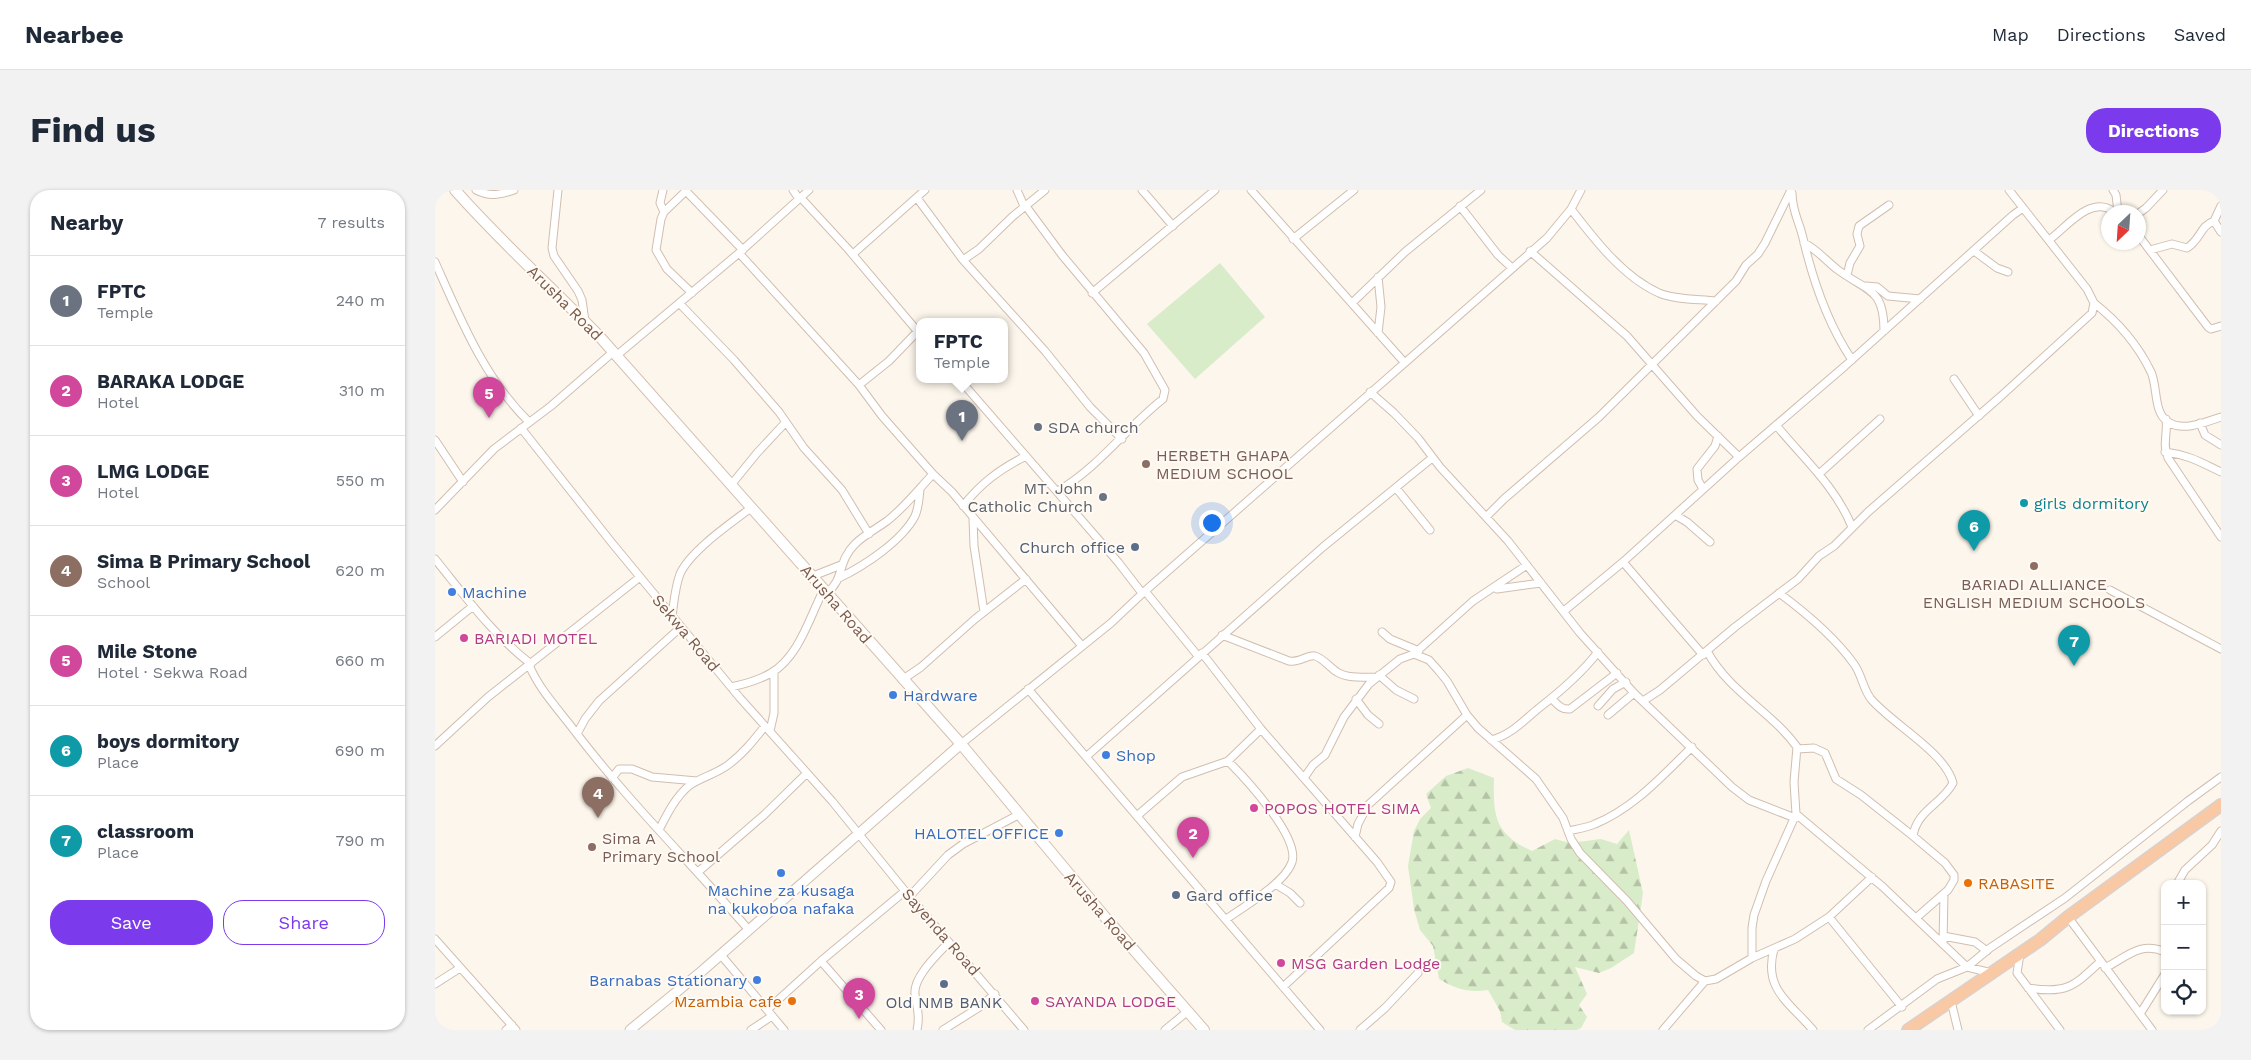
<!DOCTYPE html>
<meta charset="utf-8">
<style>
:root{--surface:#fff;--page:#f2f2f3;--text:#1f2937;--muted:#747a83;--line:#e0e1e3;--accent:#7c3aed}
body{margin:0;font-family:"Work Sans",sans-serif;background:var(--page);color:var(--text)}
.controls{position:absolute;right:15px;bottom:15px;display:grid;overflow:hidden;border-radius:10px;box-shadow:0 1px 4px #0004}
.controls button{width:45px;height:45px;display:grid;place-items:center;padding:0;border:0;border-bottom:1px solid var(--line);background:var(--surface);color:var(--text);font:25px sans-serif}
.compass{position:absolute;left:1666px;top:15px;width:45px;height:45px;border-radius:50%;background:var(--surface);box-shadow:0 1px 4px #0004;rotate:205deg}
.you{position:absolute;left:776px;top:332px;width:18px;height:18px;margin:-12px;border:4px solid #fff;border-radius:50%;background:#1a73e8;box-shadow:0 0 0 8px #1a73e833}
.badge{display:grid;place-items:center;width:32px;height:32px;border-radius:50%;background:var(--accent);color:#fff;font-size:16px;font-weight:700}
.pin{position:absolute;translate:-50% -41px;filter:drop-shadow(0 1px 2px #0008)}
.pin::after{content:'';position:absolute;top:26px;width:18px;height:15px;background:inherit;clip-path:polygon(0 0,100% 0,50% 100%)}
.popup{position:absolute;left:481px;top:128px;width:92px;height:65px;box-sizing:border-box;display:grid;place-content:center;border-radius:10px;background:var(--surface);filter:drop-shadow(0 1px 4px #0005);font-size:16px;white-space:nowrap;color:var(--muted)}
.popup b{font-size:19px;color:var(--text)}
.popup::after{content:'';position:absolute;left:50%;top:100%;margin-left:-10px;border:10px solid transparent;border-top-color:var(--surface)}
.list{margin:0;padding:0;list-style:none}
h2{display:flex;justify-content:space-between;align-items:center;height:65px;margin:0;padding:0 20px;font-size:21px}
h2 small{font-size:16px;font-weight:400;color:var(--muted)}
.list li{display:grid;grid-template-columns:32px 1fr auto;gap:15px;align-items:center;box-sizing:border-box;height:90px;padding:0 20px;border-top:1px solid var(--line)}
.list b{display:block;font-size:19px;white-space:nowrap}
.list p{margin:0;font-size:16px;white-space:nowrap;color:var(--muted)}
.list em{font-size:16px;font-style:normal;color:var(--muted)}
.actions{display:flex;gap:10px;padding:15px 20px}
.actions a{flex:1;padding:11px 0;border:1px solid var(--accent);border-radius:20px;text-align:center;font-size:18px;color:var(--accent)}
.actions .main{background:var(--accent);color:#fff}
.icon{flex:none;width:28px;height:28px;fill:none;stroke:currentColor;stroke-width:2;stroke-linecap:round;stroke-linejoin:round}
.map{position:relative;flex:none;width:1786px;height:840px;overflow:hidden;border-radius:20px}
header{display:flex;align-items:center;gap:30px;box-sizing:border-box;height:70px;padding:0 25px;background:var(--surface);border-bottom:1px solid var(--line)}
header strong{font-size:24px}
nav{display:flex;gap:28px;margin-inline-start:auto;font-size:18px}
.intro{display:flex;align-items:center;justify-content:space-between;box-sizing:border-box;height:120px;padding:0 30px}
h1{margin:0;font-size:35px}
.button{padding:12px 22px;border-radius:20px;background:var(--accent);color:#fff;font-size:18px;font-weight:700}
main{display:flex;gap:30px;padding:0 30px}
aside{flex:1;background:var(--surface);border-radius:20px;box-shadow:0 1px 4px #0004}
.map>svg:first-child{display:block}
.forest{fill:url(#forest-firs)}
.pitch{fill:#d8ecc9}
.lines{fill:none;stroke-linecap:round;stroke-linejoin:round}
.minor-casing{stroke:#d1beb0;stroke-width:9}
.tertiary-casing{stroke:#d1beb0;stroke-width:11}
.secondary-casing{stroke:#d6c0b0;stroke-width:12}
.trunk-casing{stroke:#dad1cd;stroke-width:14}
.minor{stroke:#fff;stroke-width:7}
.tertiary{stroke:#fff;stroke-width:9}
.secondary{stroke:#fff;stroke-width:10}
.trunk{stroke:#f9c8a4;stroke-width:11}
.worship-dot{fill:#6b7280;stroke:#fffaf3;stroke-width:2}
.education-dot{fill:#8d6e63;stroke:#fffaf3;stroke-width:2}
.culture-dot{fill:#0f9aa8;stroke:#fffaf3;stroke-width:2}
.service-dot{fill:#5c6f8a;stroke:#fffaf3;stroke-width:2}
.shop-dot{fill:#3f7fe0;stroke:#fffaf3;stroke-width:2}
.hotel-dot{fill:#d1479c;stroke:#fffaf3;stroke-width:2}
.food-dot{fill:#e8710a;stroke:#fffaf3;stroke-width:2}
.labels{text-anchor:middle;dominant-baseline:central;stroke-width:4;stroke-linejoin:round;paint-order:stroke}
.street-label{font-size:16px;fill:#7a5c4d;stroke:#fffaf3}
.worship-label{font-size:16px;fill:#5b616d;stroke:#fffaf3;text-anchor:start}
.education-label{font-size:16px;fill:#785e54;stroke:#fffaf3;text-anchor:start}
.culture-label{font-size:16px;fill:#0d838f;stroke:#fffaf3;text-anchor:start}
.service-label{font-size:16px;fill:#4e5e75;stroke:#fffaf3;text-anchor:end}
.shop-label{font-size:16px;fill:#366cbe;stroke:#fffaf3;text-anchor:start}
.hotel-label{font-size:16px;fill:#b23c85;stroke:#fffaf3;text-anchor:start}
.food-label{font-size:16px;fill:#c56008;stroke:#fffaf3;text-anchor:start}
</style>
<header>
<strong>Nearbee</strong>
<nav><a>Map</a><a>Directions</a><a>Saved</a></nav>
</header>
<div class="intro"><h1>Find us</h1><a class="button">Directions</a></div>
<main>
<aside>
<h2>Nearby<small>7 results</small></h2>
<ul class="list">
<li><span class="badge" style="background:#6b7280">1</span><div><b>FPTC</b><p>Temple</p></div><em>240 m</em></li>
<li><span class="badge" style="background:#d1479c">2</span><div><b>BARAKA LODGE</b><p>Hotel</p></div><em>310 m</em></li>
<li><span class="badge" style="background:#d1479c">3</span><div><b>LMG LODGE</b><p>Hotel</p></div><em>550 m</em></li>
<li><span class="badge" style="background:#8d6e63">4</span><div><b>Sima B Primary School</b><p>School</p></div><em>620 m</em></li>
<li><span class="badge" style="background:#d1479c">5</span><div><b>Mile Stone</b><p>Hotel · Sekwa Road</p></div><em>660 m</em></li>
<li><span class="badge" style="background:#0f9aa8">6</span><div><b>boys dormitory</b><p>Place</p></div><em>690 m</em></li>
<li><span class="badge" style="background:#0f9aa8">7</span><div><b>classroom</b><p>Place</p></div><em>790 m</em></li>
</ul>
<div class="actions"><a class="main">Save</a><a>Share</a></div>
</aside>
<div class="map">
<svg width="1786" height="840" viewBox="0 0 1786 840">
<defs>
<pattern id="forest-firs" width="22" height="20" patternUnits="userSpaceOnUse" patternTransform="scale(1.25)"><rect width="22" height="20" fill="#d8ecc9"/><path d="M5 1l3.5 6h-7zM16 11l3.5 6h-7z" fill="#b4c2a5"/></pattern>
</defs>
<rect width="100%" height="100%" fill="#fdf6ec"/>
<path class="forest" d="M 1033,578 L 1059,588 C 1058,627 1060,644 1097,661 L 1120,649 L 1135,653 L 1166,649 L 1182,654 L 1194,640 L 1208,703 L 1199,763 L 1176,778 L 1164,783 L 1140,777 L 1152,804 L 1144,815 L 1152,827 L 1146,838 L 1142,840 L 1080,840 L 1067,832 L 1065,821 L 1053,800 C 1034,803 1021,799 1004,789 L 998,756 L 985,740 L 979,719 L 973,676 L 979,641 L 985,629 L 996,618 L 991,604 L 1011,586 Z"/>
<path class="pitch" d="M 785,73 L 830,127 L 760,189 L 712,134 Z"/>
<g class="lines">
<defs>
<path id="minor" d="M 41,0 C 54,7 65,5 79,0
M 123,0 L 117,58 L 119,66 L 143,101 L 147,110 L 150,131
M 228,0 L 225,13 L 229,22
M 250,0 L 308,60
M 358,0 L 364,9
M 582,0 L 589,16
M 707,0 L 738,36
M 816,0 L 969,172
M 1678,0 L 1681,5 L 1683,22
M 251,1 L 229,22 L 226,29 L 221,60 L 232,79 L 257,103
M 1357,3 C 1357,21 1364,31 1368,48 C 1378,91 1392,133 1417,170
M 366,8 L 413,59 L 484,143
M 482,8 L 528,70 L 610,161 L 655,217 L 687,249
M 590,15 L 627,65 L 709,163 L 730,200 L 728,209 C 691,238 664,277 623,301
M 1025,16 L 1063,65 L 1077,78
M 1786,16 L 1779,31 L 1786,42
M 1136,19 C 1159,49 1188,87 1224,103 C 1241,110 1263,109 1281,111
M 1704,23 L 1711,18 L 1728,0
M 1704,46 L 1773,137 L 1776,139 L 1786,136
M 858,49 L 919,0
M 1614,50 C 1632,37 1656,4 1679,22
M 1369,53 C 1383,60 1391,71 1403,80 C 1433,102 1449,98 1449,141
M 1715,60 L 1737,54 L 1752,58 C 1766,49 1765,36 1779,31
M 1095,61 L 1192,146 L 1262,226 L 1304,267
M 1539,61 L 1562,78 L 1573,82
M 304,63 L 424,195 L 447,226 L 498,284 L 517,302 L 647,456
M 418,64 L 490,0
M 528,70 L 544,59 L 577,27 L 610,0
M 0,72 C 25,128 49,188 94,232
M 1412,85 L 1415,73 L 1425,56 L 1422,44 L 1424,36 L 1454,15
M 943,87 L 946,117 L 943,143
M 1431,96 L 1442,97 L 1453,106 L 1485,109
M 657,103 L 780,0
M 244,113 L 299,170 L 344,222 L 369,258 L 407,300 L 434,344
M 917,113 L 970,62 L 1046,0
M 1659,113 C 1682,131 1703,155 1716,182 C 1723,197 1718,222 1733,232 C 1748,242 1771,232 1786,227
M 181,166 L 304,63 L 374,0
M 1519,189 L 1544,226
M 525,190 L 683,372 L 707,403
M 424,195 L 454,171 L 483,141
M 935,202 L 959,223 L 983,248 L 1005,277 L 1073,351 L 1145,443 L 1199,503 L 1297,597 L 1314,610 L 1360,628
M 1731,229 C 1733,243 1727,254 1733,268 L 1786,347
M 1765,233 L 1770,245 L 1786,255
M 1341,235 C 1368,268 1401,297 1417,337
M 86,238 L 177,353 L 305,508 L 397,611 L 470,701 L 589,840
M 0,250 L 28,292
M 1730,262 C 1754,265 1765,272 1786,282
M 1384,284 L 1445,229
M 296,295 L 322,263 L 350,233
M 961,298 L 995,340
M 1268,299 L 1263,290 L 1262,279 L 1280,256 L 1283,246
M 528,316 C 546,293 565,279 591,266
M 0,320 L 59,259 L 116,216 L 177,163
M 1240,325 L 1252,332 L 1275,352
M 1051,327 L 1069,309 L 1164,227 L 1301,91 L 1311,75 L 1323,64 L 1330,53 L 1356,0
M 538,328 L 539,356 L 549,422
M 0,369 C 30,406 57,444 96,474
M 1188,372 L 1268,465
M 378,386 L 406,375
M 404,388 C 429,376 467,351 480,326 C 484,317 484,308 485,299
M 1062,399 L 1106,393
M 1675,400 L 1786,459
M 710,401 L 763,466
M 392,403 C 410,388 402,372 420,354 C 429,345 441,339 452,331 C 469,318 483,300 498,284
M 1344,403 C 1371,423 1399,446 1419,474 C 1427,485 1428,499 1436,509 C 1457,534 1510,562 1518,593 C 1507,614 1482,620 1478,646 L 1510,673 L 1519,685 L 1519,690 L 1513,700 L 1481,728
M 1129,421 L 1188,372 L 1304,267 L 1410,176 L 1578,25 L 1588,18
M 237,426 C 239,412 240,397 245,384 C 255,361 296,333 316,318
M 947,442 L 955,449 L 984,461
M 787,445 L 854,471 C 865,473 873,464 880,466 C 888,468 895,478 902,482 C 913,489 929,487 941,487
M 0,447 L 38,416
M 1272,461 C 1294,502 1336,521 1362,557 L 1359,592 L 1361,624 L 1331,691 L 1319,725 L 1317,738 L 1317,768
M 767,463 L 826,539 L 942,672 L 956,692 L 954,698 L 848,797
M 979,464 L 1038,411 L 1092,375
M 94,475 C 105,501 125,521 142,544 C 195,613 256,673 313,739
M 944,485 L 961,500 L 979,509
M 467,490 L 486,477 L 540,429 L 591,389
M 296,497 C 310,494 324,490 336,483 C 364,467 375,426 389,399
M 593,499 L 885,840
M 921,509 L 933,525 L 944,534
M 1117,509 C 1122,514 1126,520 1135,519 L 1182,483
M 1208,511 L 1225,500 L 1300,437 L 1363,389 L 1384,366 L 1399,356 L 1433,322 L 1565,207 L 1657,123 L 1659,113 L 1652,99 L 1574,0
M 1163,516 L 1178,499 L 1191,492
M 1173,525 L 1199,503
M 335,541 L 339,523 L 339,482
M 142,544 L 150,529 L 164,511 L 246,437
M 1056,550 C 1076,545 1088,531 1104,518 C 1126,501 1146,484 1163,462
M 526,554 L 676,433 L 710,401 L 1112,48 L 1136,19 L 1146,0
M 0,556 L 53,507 L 205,387
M 1362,559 L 1379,558 L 1390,563 L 1401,589 L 1426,605 L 1478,646
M 652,566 L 888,357 L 997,268
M 177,588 L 184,579 L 197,579 L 217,587 L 262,591
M 869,588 L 878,575 L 890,565 L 909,527 L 934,494 L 965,469 L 979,464 L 994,470 L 1003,480 L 1012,491 L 1032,525 L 1043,538 L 1101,589 L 1128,628 L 1136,649 L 1145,663 L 1192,711 L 1241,769 L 1261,786 L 1270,791 L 1281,789 L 1317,768 L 1360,749 L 1394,727 L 1437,687
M 1361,624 L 1448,697 L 1532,777 L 1557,783
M 703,625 L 747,587 L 793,571 L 826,539
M 224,640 C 232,624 241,606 255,595 C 267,587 281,584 293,575 C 308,564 319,550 330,536
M 1133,641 C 1142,639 1151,638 1160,634 C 1199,618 1227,586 1257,557
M 920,647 L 923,634 L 933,615 L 1032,525
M 263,682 L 329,625 L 372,583
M 840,694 L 855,703 L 865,713
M 1742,694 L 1750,680 L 1777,655 L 1786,641
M 475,706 L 513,665 L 528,654 L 585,624
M 1394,727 L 1467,817
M 1633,727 L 1717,840
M 791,729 C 809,717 850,693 857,672 C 865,647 810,588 793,571
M 1508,746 L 1540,752 L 1552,761
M 0,749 L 81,840
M 1508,753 L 1509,704
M 1339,759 C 1328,799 1354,812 1378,840
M 1585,764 L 1582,783 L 1625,840
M 286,765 L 349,840
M 386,771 L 446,840
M 1670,778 C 1692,767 1705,751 1730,762
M 0,794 L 25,778
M 1593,798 C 1631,804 1638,797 1665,772
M 1516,811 L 1523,840
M 332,820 L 386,771 L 470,701
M 1705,824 L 1730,784
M 71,840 L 77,835
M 316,840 L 337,826
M 482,840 C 485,827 482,817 480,804 C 478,787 503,764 514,752
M 508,840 L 543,818 L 560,804
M 730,840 L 753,821
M 925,840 L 950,818 L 983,783
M 1228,840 L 1270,791
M 1433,840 L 1502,789 L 1532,777 L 1555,758 L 1630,708 L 1753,611 L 1786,587"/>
<path id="tertiary" d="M 195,840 L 267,781 L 526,554"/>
<path id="secondary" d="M 20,0 C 66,52 117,98 165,147 L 526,554 L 670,727 L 769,840"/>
<path id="trunk" d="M 1473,840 L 1605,750 L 1633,727 L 1786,615"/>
</defs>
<use href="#minor" class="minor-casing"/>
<use href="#tertiary" class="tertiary-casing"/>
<use href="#secondary" class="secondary-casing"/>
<use href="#trunk" class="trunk-casing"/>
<use href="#minor" class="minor"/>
<use href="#tertiary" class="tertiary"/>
<use href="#secondary" class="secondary"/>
<use href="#trunk" class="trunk"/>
</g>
<g class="worship-dot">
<circle cx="603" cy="237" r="5"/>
<circle cx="668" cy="307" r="5"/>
</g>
<g class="education-dot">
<circle cx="711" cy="274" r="5"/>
<circle cx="1599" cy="376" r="5"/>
<circle cx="157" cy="657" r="5"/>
</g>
<circle class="culture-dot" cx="1589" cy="313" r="5"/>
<g class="service-dot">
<circle cx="700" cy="357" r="5"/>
<circle cx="741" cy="705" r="5"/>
<circle cx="509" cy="794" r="5"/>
</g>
<g class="shop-dot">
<circle cx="17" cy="402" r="5"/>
<circle cx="458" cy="505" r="5"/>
<circle cx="671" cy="565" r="5"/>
<circle cx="624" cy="643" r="5"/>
<circle cx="346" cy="683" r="5"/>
<circle cx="322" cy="790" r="5"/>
</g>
<g class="hotel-dot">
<circle cx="29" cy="448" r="5"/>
<circle cx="819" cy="618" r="5"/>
<circle cx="846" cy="773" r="5"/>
<circle cx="600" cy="811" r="5"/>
</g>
<g class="food-dot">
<circle cx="1533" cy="693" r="5"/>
<circle cx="357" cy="811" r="5"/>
</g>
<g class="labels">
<g class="street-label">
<text transform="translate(130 113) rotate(45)">Arusha Road</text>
<text transform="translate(401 414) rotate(49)">Arusha Road</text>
<text transform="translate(251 443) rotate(50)">Sekwa Road</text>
<text transform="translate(665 721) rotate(49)">Arusha Road</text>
<text transform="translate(506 742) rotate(49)">Sayenda Road</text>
</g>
<g class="worship-label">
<text x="613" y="237">SDA church</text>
<text x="658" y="298" text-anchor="end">MT. John<tspan x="658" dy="18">Catholic Church</tspan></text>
</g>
<g class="education-label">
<text x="721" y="265">HERBETH GHAPA<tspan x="721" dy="18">MEDIUM SCHOOL</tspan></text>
<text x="1599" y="394" text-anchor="middle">BARIADI ALLIANCE<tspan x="1599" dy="18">ENGLISH MEDIUM SCHOOLS</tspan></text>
<text x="167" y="648">Sima A<tspan x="167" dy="18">Primary School</tspan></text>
</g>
<g class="culture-label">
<text x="1599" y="313">girls dormitory</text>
</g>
<g class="service-label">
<text x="690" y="357">Church office</text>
<text x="751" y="705" text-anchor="start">Gard office</text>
<text x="509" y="812" text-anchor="middle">Old NMB BANK</text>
</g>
<g class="shop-label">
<text x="27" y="402">Machine</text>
<text x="468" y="505">Hardware</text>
<text x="681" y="565">Shop</text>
<text x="614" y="643" text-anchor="end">HALOTEL OFFICE</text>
<text x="346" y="700" text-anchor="middle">Machine za kusaga<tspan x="346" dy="18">na kukoboa nafaka</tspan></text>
<text x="312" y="790" text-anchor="end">Barnabas Stationary</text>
</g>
<g class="hotel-label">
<text x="39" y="448">BARIADI MOTEL</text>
<text x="829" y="618">POPOS HOTEL SIMA</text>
<text x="856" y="773">MSG Garden Lodge</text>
<text x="610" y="811">SAYANDA LODGE</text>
</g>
<g class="food-label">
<text x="1543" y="693">RABASITE</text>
<text x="347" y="811" text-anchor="end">Mzambia cafe</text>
</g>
</g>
</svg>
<div class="controls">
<button>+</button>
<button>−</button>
<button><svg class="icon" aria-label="locate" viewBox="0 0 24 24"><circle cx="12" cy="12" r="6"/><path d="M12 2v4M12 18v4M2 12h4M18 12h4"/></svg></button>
</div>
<svg class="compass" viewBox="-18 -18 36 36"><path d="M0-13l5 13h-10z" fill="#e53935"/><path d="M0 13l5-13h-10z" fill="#747a83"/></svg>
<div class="you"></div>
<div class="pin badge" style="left:527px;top:251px;background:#6b7280">1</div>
<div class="popup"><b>FPTC</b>Temple</div>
<div class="pin badge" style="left:758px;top:668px;background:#d1479c">2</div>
<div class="pin badge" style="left:424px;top:829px;background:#d1479c">3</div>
<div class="pin badge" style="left:163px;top:628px;background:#8d6e63">4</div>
<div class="pin badge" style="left:54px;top:228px;background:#d1479c">5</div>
<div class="pin badge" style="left:1539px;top:361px;background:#0f9aa8">6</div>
<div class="pin badge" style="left:1639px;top:476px;background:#0f9aa8">7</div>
</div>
</main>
